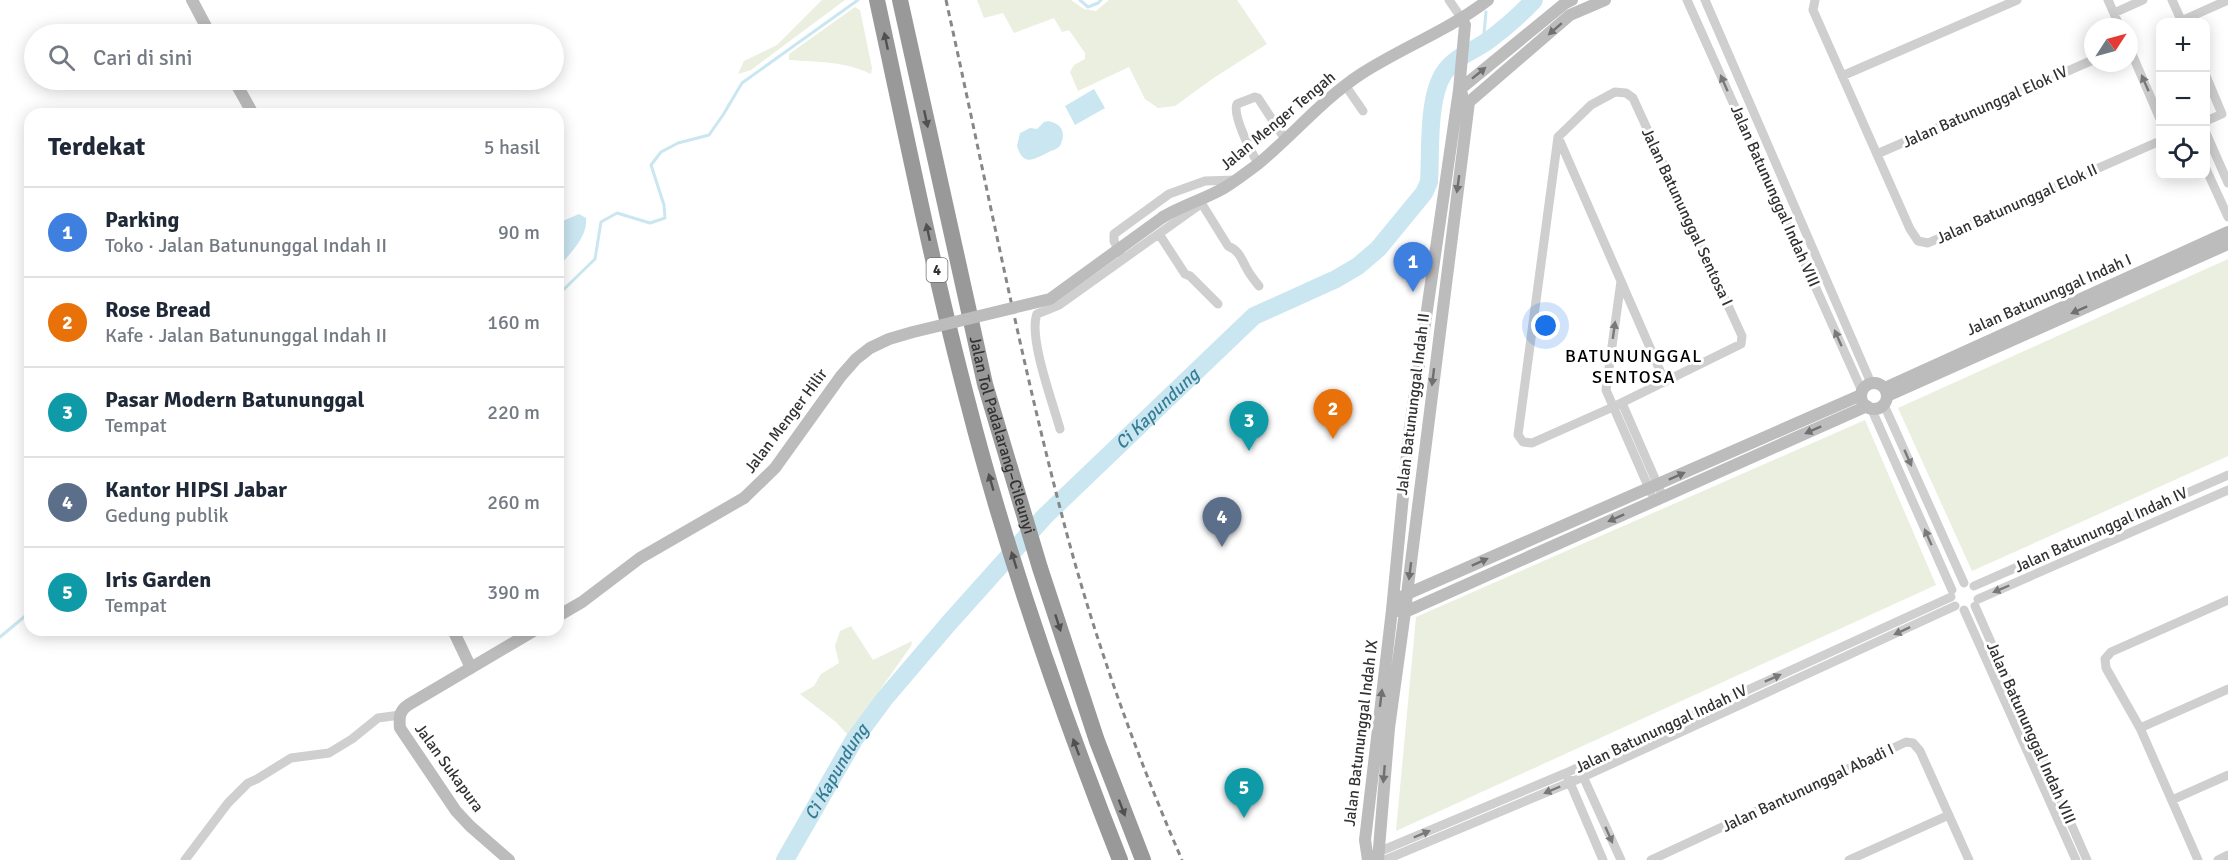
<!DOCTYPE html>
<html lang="id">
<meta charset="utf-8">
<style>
:root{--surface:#fff;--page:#f2f2f3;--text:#1f2937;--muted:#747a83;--line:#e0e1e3;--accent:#b45309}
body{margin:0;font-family:Signika,sans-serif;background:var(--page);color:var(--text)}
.controls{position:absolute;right:18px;top:18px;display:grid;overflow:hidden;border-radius:12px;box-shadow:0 3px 15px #0003}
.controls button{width:54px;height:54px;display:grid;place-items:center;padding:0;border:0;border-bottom:2px solid var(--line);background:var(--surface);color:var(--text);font:30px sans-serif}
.compass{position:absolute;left:2084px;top:18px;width:54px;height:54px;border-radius:50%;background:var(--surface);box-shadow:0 3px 15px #0003;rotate:54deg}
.you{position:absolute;left:1546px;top:326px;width:21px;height:21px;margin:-15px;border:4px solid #fff;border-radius:50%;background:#1a73e8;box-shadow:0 0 0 9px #1a73e833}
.badge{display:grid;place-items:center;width:39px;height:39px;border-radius:50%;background:var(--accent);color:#fff;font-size:20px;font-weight:700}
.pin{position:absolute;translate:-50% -50px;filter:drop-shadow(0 2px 3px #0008)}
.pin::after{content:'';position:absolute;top:32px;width:21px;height:18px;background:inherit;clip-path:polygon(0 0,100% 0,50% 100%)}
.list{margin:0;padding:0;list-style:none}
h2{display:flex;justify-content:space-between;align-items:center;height:78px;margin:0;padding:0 24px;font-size:26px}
h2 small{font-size:20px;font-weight:400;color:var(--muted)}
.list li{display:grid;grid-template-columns:39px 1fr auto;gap:18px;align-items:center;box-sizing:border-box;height:90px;padding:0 24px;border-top:2px solid var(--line)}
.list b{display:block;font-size:22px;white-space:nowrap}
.list p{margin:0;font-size:20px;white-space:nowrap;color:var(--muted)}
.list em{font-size:20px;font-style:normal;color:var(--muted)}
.icon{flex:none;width:33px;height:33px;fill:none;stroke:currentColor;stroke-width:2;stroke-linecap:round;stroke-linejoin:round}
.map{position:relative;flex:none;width:2228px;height:860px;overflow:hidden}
.search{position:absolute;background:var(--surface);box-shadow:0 3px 15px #0003;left:24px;top:24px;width:540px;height:66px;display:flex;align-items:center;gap:15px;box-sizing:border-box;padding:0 21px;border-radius:33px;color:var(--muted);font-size:22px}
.panel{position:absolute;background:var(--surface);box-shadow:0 3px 15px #0003;left:24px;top:108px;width:540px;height:528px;border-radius:18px}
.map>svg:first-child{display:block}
.green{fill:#eaefdf}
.water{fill:#cae6f0}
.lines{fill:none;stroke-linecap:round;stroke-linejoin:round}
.stream{stroke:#cae6f0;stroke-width:3}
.river{stroke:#cae6f0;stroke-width:18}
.street{stroke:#cfcfcf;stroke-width:9}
.secondary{stroke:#bcbcbc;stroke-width:12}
.highway{stroke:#999;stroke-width:16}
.rail{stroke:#878787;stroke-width:3;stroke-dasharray:6 4.5;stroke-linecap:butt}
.secondary-bridge{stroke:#bcbcbc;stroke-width:12}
.oneway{fill:#707070}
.oneway2{fill:#515151}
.oneway3{fill:#797979}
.labels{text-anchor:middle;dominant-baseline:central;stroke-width:6;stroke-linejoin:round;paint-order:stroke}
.shield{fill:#fff;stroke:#707070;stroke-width:1.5}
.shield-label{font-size:15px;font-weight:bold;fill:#323232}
.street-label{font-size:16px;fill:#323232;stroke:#fff}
.neighbourhood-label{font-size:18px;letter-spacing:1.5px;fill:#000;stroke:#fff}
.water-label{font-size:18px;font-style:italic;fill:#357c95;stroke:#fff}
</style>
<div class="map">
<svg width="2228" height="860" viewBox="0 0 2228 860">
<rect width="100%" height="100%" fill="#fff"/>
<path class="green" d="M 822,0 L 845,0 L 751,70 L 738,74 L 744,61 L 777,45 Z
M 977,0 L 1071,0 L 1084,9 L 1096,11 L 1109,0 L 1237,0 L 1267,44 L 1215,77 L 1175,106 L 1158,108 L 1145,99 L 1129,67 L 1078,91 L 1070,72 L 1074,65 L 1085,59 L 1085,53 L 1069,30 L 1062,32 L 1054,18 L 1014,33 L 1003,13 L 984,18 Z
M 855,7 L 860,10 L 872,68 L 871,74 C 844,61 818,62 789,60 L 789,54 Z
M 2228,259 L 2228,456 L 1972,571 L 1898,408 Z
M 1865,420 L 1936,585 L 1396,831 L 1416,617 Z
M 851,626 L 873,660 L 912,641 L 911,646 L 848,735 L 836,722 L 800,694 L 814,686 L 821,674 L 839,663 L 835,646 L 840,631 Z"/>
<path class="water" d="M 1094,89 L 1105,108 L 1075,125 L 1065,106 Z
M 1048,121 C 1063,124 1066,133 1060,146 C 1056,150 1052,150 1047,153 C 1033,160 1023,166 1017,146 L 1020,133 L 1030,128 L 1037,129 L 1044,122 Z
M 579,214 L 586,218 C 588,237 570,253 558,268 L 558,223 Z"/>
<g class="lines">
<path class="stream" d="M 1080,0 L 1088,7 L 1098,3 L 1101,0
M 1483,44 L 1486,12
M 558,295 L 595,259 L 601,222 L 617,213 L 650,223 L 665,218 L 664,205 L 651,165 L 661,152 L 678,143 L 709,135 L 723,115 L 742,83 L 858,0
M 0,637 L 30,612"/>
<path class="river" id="s1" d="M 785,860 L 854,740 L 885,698 L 949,623 L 1045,516 L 1254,316 L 1336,279 L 1358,266 L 1378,249 L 1424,193 L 1429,182 C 1431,151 1427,99 1444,73 C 1454,57 1474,51 1489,40 C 1505,28 1520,15 1534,0"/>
<path class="street" d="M 1449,0 L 1462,19
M 1687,0 L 1862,391
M 1705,0 L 1871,383
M 1815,0 L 1813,10 L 1910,229 L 1918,241 L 1928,243 L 2160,141
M 2108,0 L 2120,27
M 2172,0 L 2182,22
M 2114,13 L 2143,0
M 2181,21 L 2228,0
M 2129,47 L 2160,119
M 1842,76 L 2017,0
M 2206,76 L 2222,114 L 2206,121
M 1345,85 L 1363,111
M 1615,92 L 1626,93 L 1633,98 L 1742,336 L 1741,344 L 1613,407 L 1532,443 L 1523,442 L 1518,435 L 1558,137 L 1591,105 Z
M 2206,133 L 2228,183
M 1559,139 L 1665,382
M 1877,154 L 2093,60
M 1258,163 C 1251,152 1232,115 1237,104 L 1255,97 L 1258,98 L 1285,139
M 2206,169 L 2228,217
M 1202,204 L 1228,246 C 1240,251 1241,259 1247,269 C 1250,275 1255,281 1259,286
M 1159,234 L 1185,274 L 1190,276 L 1218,304
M 1120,253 L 1114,241 L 1114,234 L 1169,194 L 1205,181 L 1235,180
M 1621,281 L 1606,390 L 1651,493
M 1622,403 L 1663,497
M 1884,405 L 1964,583
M 1871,408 L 1952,590
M 1060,429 C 1053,403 1028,337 1037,314 L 1059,305 L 1202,203
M 1974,586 L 2228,475
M 1978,599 L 2228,490
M 1975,606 L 2087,860
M 1964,610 L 2076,860
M 2140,728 L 2228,689
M 1581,772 L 1621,860
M 1568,778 L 1603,860
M 2172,800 L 2228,775
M 1376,853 L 1566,773 L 1951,597
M 185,860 L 228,803 L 248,783 L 257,779 L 291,758 L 329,753 L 352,739 L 378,718 L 400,715
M 1385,860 L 1583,777 L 1955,606
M 1651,860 L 1906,742 L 1913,743 L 1920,751 L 1969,860
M 1849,860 L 1949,815
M 2198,860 L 2140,728 L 2106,668 L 2105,659 L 2111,652 L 2228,600
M 2218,860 L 2228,855"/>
<path class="secondary" d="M 192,0 L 210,34
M 234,80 L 253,114
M 1462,94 L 1459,90 L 1465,25 L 1462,19
M 1163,217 C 1183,205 1205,199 1224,188 C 1236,181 1247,172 1258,164 C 1293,135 1323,99 1361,74 C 1403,47 1449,30 1488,0
M1861 396a13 13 0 1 1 26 0a13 13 0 1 1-26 0Z
M 1885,388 L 2228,232
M 1887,396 L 2228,244
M 1407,594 L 1469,102 L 1570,15 L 1605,0
M 1407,594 L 1861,395
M 1394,601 L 1407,594 L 1405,612 L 1392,610 L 1409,434 L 1459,90 L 1564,4 L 1572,0
M 558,616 L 582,602 L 640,558 L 744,498
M 453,630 L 471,668
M 509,860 L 470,826 L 456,811 L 400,728 C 399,718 399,711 408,705 L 535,630
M 1368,860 L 1365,840 L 1392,610
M 1378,860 L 1389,728 L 1405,612 L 1867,406"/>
<g class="highway">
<path d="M 877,0 C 906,134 933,270 968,403 C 1008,559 1061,711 1120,860"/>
<path id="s2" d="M 900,0 L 985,384 L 1040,568 L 1097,741 L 1143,860"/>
</g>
<path class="rail" d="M 946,0 C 985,176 1019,353 1065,527 C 1095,640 1135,752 1182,860"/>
<path class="secondary-bridge" d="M 744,498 L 775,468 L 841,376 L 856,359 L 870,348 L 889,339 L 913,332 L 1050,299 L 1163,217"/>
</g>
<defs><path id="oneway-solid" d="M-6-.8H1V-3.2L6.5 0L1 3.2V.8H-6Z" transform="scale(1.5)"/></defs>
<g class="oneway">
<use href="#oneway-solid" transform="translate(1555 29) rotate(139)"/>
<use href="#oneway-solid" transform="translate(1479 73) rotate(-39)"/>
<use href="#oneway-solid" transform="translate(1458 184) rotate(98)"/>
<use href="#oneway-solid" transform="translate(2079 310) rotate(156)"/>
<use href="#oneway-solid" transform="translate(1433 377) rotate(97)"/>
<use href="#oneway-solid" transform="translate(1813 430) rotate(156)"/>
<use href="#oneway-solid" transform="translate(1677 476) rotate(-24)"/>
<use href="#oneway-solid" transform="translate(1616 518) rotate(156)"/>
<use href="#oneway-solid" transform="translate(1480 562) rotate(-24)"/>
<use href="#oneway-solid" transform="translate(1410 571) rotate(97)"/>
<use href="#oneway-solid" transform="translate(1381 698) rotate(-83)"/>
<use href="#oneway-solid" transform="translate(1384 774) rotate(95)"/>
</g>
<g class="oneway2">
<use href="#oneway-solid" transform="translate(886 41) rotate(-102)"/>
<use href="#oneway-solid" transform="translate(926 119) rotate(78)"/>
<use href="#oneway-solid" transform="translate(928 232) rotate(-102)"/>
<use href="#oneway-solid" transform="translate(991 482) rotate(-106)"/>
<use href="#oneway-solid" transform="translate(1014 560) rotate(-107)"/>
<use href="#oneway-solid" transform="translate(1058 623) rotate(72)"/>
<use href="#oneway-solid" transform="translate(1076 747) rotate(-110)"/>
<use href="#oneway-solid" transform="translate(1122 808) rotate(69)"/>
</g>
<g class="oneway3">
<use href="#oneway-solid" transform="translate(1724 83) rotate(-114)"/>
<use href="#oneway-solid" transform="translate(2145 83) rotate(-114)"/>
<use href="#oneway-solid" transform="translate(1614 330) rotate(-82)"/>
<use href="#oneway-solid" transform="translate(1838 338) rotate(-114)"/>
<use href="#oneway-solid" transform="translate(1908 458) rotate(66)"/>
<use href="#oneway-solid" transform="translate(1928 537) rotate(-114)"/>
<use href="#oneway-solid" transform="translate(2001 589) rotate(157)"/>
<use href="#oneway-solid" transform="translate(1902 631) rotate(155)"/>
<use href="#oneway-solid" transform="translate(1773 678) rotate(-24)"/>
<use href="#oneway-solid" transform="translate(1552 790) rotate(157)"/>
<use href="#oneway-solid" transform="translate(1422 834) rotate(-23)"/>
<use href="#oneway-solid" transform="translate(1609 835) rotate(66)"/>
</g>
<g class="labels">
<rect class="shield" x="926.5" y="258" width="21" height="24" rx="4.5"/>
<g class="shield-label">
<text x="937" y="270">4</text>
</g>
<g class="street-label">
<text transform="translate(1985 107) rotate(-24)">Jalan Batununggal Elok IV</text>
<text transform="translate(1278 121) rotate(-40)">Jalan Menger Tengah</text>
<text transform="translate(1775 196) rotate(66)">Jalan Batununggal Indah VIII</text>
<text transform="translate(2017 204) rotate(-24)">Jalan Batununggal Elok II</text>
<text transform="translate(1687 217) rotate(65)">Jalan Batununggal Sentosa I</text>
<text transform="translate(2049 295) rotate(-24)">Jalan Batununggal Indah I</text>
<text transform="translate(1413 404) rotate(-83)">Jalan Batununggal Indah II</text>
<text transform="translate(786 421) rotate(-53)">Jalan Menger Hilir</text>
<text stroke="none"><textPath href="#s2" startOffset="447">Jalan Tol Padalarang–Cileunyi</textPath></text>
<text transform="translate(2101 530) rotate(-24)">Jalan Batununggal Indah IV</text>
<text transform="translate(1661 729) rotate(-25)">Jalan Batununggal Indah IV</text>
<text transform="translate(1361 733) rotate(-83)">Jalan Batununggal Indah IX</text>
<text transform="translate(2031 733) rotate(66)">Jalan Batununggal Indah VIII</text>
<text transform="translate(449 768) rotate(54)">Jalan Sukapura</text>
<text transform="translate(1808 788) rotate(-25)">Jalan Bantununggal Abadi I</text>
</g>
<g class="neighbourhood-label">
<text x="1634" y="356">BATUNUNGGAL<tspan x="1634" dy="21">SENTOSA</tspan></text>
</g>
<g class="water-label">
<text stroke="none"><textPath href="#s1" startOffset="588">Ci Kapundung</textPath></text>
<text stroke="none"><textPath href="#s1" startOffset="102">Ci Kapundung</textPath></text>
</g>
</g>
</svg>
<div class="controls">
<button>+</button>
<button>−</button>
<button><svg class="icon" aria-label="locate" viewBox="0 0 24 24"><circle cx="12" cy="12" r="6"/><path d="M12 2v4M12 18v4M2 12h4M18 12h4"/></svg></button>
</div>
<svg class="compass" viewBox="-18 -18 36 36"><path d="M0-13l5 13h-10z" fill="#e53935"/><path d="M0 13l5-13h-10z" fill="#747a83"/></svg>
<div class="you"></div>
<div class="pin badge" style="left:1413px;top:292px;background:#3f7fe0">1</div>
<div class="pin badge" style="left:1333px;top:439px;background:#e8710a">2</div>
<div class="pin badge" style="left:1249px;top:451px;background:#0f9aa8">3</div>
<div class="pin badge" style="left:1222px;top:547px;background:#5c6f8a">4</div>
<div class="pin badge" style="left:1244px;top:818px;background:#0f9aa8">5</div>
<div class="search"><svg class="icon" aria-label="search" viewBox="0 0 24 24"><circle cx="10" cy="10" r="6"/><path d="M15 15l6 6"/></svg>Cari di sini</div>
<section class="panel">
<h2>Terdekat<small>5 hasil</small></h2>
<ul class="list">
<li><span class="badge" style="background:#3f7fe0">1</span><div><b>Parking</b><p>Toko · Jalan Batununggal Indah II</p></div><em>90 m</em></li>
<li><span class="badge" style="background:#e8710a">2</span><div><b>Rose Bread</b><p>Kafe · Jalan Batununggal Indah II</p></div><em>160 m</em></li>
<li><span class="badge" style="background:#0f9aa8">3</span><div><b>Pasar Modern Batununggal</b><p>Tempat</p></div><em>220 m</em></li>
<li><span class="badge" style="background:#5c6f8a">4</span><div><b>Kantor HIPSI Jabar</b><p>Gedung publik</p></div><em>260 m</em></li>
<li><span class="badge" style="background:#0f9aa8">5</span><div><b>Iris Garden</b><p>Tempat</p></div><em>390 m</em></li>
</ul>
</section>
</div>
